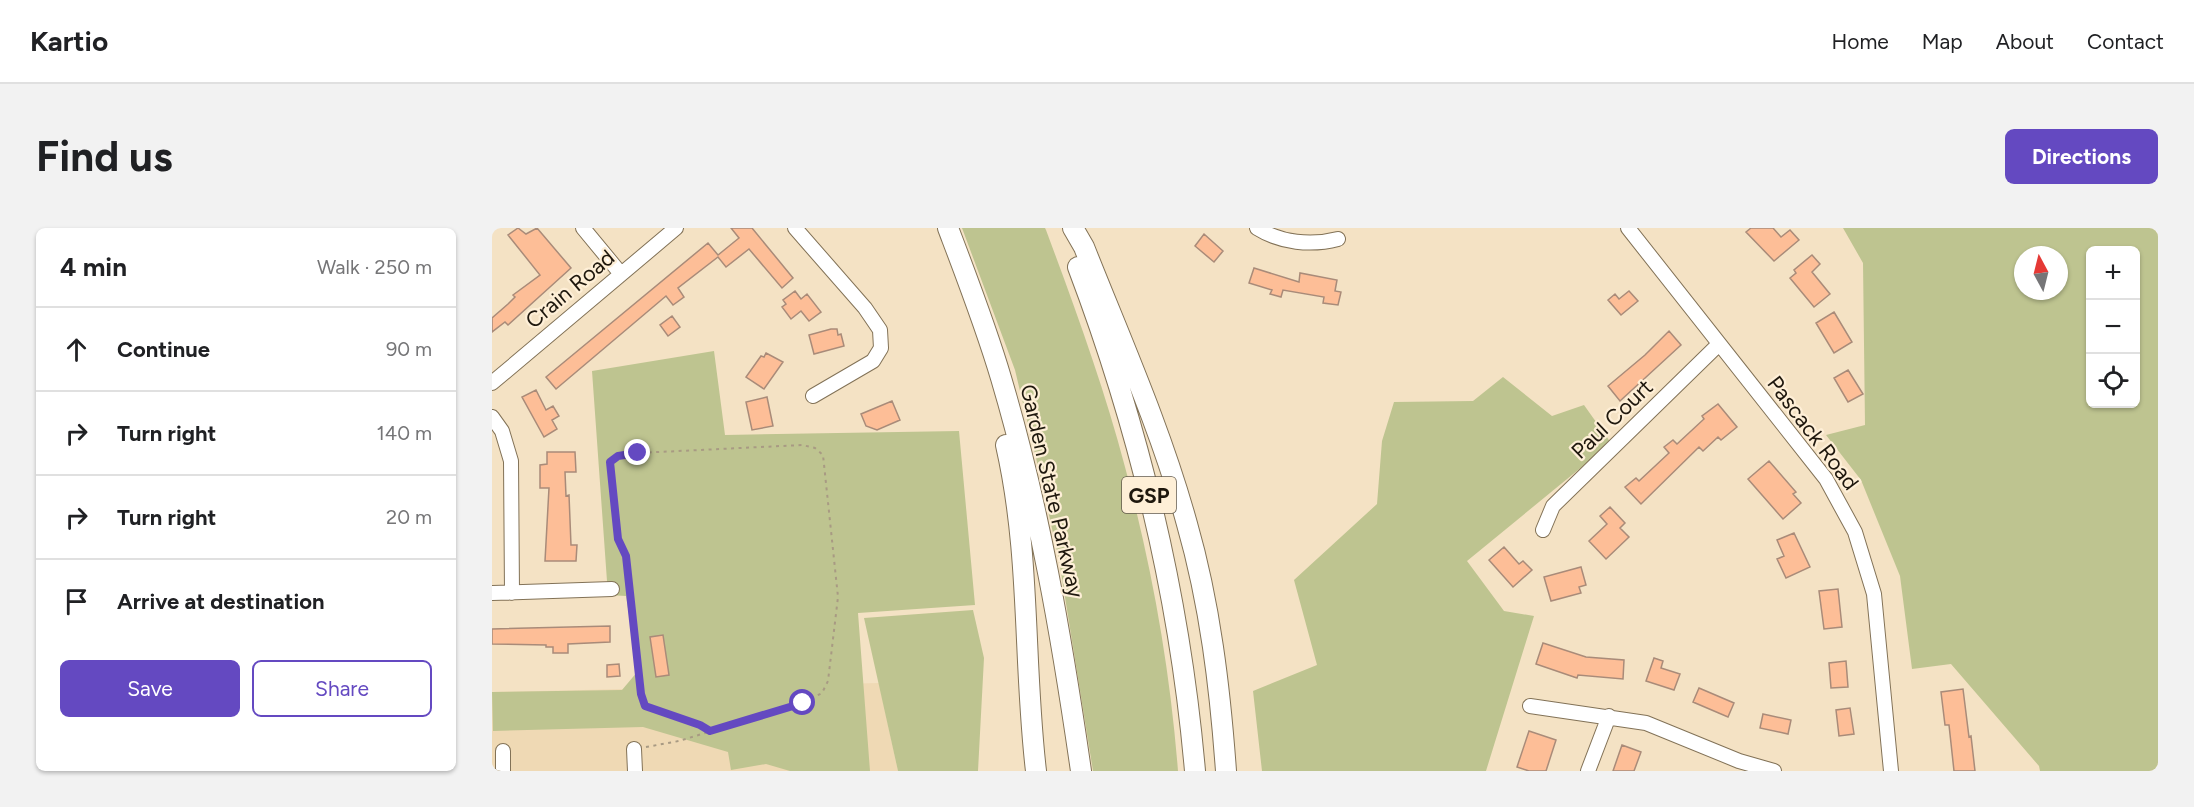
<!DOCTYPE html>
<meta charset="utf-8">
<style>
:root{--surface:#fff;--page:#f2f2f2;--text:#202124;--muted:#757577;--line:#e0e0e0;--accent:#6449c1}
body{margin:0;font-family:Figtree,sans-serif;background:var(--page);color:var(--text)}
.controls{position:absolute;right:18px;top:18px;display:grid;overflow:hidden;border-radius:9px;box-shadow:0 2px 4px #0004}
.controls button{width:54px;height:54px;display:grid;place-items:center;padding:0;border:0;border-bottom:2px solid var(--line);background:var(--surface);color:var(--text);font:30px sans-serif}
.compass{position:absolute;left:1522px;top:18px;width:54px;height:54px;border-radius:50%;background:var(--surface);box-shadow:0 2px 4px #0004;rotate:353deg}
.stop{position:absolute;width:18px;height:18px;margin:-14px;border:4px solid #6449c1;border-radius:50%;background:#fff}
.stop.end{background:#6449c1;border-color:#fff;box-shadow:0 2px 6px #0008}
.list{margin:0;padding:0;list-style:none}
h2{display:flex;justify-content:space-between;align-items:center;height:78px;margin:0;padding:0 24px;font-size:26px}
h2 small{font-size:20px;font-weight:400;color:var(--muted)}
.list li{display:grid;grid-template-columns:39px 1fr auto;gap:18px;align-items:center;box-sizing:border-box;height:84px;padding:0 24px;border-top:2px solid var(--line)}
.list b{display:block;font-size:22px;white-space:nowrap}
.list em{font-size:20px;font-style:normal;color:var(--muted)}
.actions{display:flex;gap:12px;padding:18px 24px}
.actions a{flex:1;padding:14px 0;border:2px solid var(--accent);border-radius:9px;text-align:center;font-size:21px;color:var(--accent)}
.actions .main{background:var(--accent);color:#fff}
.icon{flex:none;width:33px;height:33px;fill:none;stroke:currentColor;stroke-width:2;stroke-linecap:round;stroke-linejoin:round}
.map{position:relative;flex:none;width:1666px;height:543px;overflow:hidden;border-radius:9px}
header{display:flex;align-items:center;gap:36px;box-sizing:border-box;height:84px;padding:0 30px;background:var(--surface);border-bottom:2px solid var(--line)}
header strong{font-size:28px}
nav{display:flex;gap:33px;margin-inline-start:auto;font-size:21px}
.intro{display:flex;align-items:center;justify-content:space-between;box-sizing:border-box;height:144px;padding:0 36px}
h1{margin:0;font-size:42px}
.button{padding:15px 27px;border-radius:9px;background:var(--accent);color:#fff;font-size:21px;font-weight:700}
main{display:flex;gap:36px;padding:0 36px}
aside{flex:1;background:var(--surface);border-radius:9px;box-shadow:0 2px 4px #0004}
.map>svg:first-child{display:block}
.built{fill:#efd9b4}
.green{fill:#bec490;fill-rule:evenodd}
.building{fill:#fdbe97;stroke:#a98b79;stroke-width:1.5}
.lines{fill:none;stroke-linecap:round;stroke-linejoin:round}
.minor-casing{stroke:#827257;stroke-width:16}
.highway-casing{stroke:#827257;stroke-width:22}
.path{stroke:#a89a83;stroke-width:2;stroke-dasharray:3 4.5;stroke-linecap:butt}
.minor{stroke:#fff;stroke-width:14}
.highway{stroke:#fff;stroke-width:20}
.route{stroke:#6449c1;stroke-width:8}
.labels{text-anchor:middle;dominant-baseline:central;stroke-width:4.5;stroke-linejoin:round;paint-order:stroke}
.shield{fill:#feefd7;stroke:#61584a;stroke-width:1.5}
.shield-label{font-size:21px;font-weight:bold;fill:#1e170d}
.street-label{font-size:22px;fill:#1e170d;stroke:#feefd7}
</style>
<header>
<strong>Kartio</strong>
<nav><a>Home</a><a>Map</a><a>About</a><a>Contact</a></nav>
</header>
<div class="intro"><h1>Find us</h1><a class="button">Directions</a></div>
<main>
<aside>
<h2>4 min<small>Walk · 250 m</small></h2>
<ul class="list">
<li><svg class="icon" aria-label="ahead" viewBox="0 0 24 24"><path d="M12 20V5M6 11l6-6 6 6"/></svg><div><b>Continue</b></div><em>90 m</em></li>
<li><svg class="icon" aria-label="right" viewBox="0 0 24 24"><path d="M7 20v-9h11M14 6l5 5-5 5"/></svg><div><b>Turn right</b></div><em>140 m</em></li>
<li><svg class="icon" aria-label="right" viewBox="0 0 24 24"><path d="M7 20v-9h11M14 6l5 5-5 5"/></svg><div><b>Turn right</b></div><em>20 m</em></li>
<li><svg class="icon" aria-label="arrive" viewBox="0 0 24 24"><path d="M6 21V4h12l-3 4 3 4H6"/></svg><div><b>Arrive at destination</b></div></li>
</ul>
<div class="actions"><a class="main">Save</a><a>Share</a></div>
</aside>
<div class="map">
<svg width="1666" height="543" viewBox="0 0 1666 543">
<rect width="100%" height="100%" fill="#f4e2c4"/>
<path class="built" d="M 387,455 L 406,543 L 0,543 L 0,464 Z"/>
<path class="green" d="M 470,0 L 553,0 L 554,2 C 583,80 612,159 633,239 C 660,339 678,440 686,543 L 601,543 L 567,332 L 549,251 L 523,142 Z
M 1351,0 L 1666,0 L 1666,543 L 1548,543 L 1547,538 L 1459,436 L 1420,441 L 1408,348 L 1369,252 L 1334,207 L 1373,197 L 1371,35 ZM 1598,22 L 1644,22 L 1644,176 L 1598,176 ZM 1531,27 L 1567,27 L 1567,63 L 1531,63 Z
M 222,123 L 233,207 L 467,203 L 483,377 L 366,385 L 378,543 L 298,543 L 274,536 L 239,542 L 236,524 L 151,499 L 1,503 L 0,464 L 130,462 L 146,443 L 134,368 L 116,367 L 100,143 Z
M 1011,149 L 1060,188 L 1092,177 L 1119,215 L 975,333 L 1012,383 L 1042,388 L 994,543 L 770,543 L 761,463 L 825,437 L 802,352 L 885,276 L 890,213 L 902,174 L 981,173 Z
M 481,382 L 492,430 L 486,543 L 406,543 L 372,390 Z"/>
<path class="building" d="M 26,0 L 34,6 L 45,0 L 79,40 L 16,97 L 13,94 L 0,104 L 0,90 L 16,76 L 23,69 L 21,67 L 48,47 L 16,7 Z
M 239,0 L 260,0 L 301,50 L 290,60 L 257,21 L 234,39 L 226,29 L 186,60 L 192,69 L 181,77 L 174,68 L 64,161 L 54,149 L 216,15 L 226,27 L 247,10 Z
M 1259,0 L 1281,0 L 1289,9 L 1298,2 L 1307,12 L 1282,33 L 1254,4 Z
M 712,6 L 731,23 L 722,34 L 703,18 Z
M 1320,27 L 1328,36 L 1320,44 L 1338,66 L 1322,79 L 1298,50 L 1304,45 L 1302,42 Z
M 762,40 L 807,54 L 808,45 L 845,52 L 843,63 L 849,64 L 846,77 L 831,75 L 832,69 L 791,62 L 789,69 L 778,66 L 780,62 L 757,55 Z
M 303,63 L 309,71 L 315,66 L 329,84 L 317,93 L 309,83 L 299,91 L 290,79 L 294,76 L 291,72 Z
M 1137,63 L 1146,73 L 1129,87 L 1116,72 L 1123,66 L 1127,71 Z
M 1342,84 L 1360,114 L 1342,125 L 1324,95 Z
M 180,88 L 188,99 L 176,108 L 168,97 Z
M 339,101 L 345,101 L 346,107 L 349,106 L 352,118 L 322,126 L 317,107 Z
M 1177,103 L 1189,117 L 1128,173 L 1116,158 L 1153,127 Z
M 274,125 L 291,134 L 272,161 L 254,149 L 269,128 L 272,129 Z
M 1356,142 L 1371,166 L 1356,174 L 1342,150 Z
M 44,162 L 54,182 L 61,178 L 67,188 L 60,192 L 65,201 L 52,209 L 30,169 Z
M 275,169 L 281,198 L 260,202 L 254,174 Z
M 400,173 L 408,192 L 385,202 L 374,198 L 369,186 Z
M 1226,176 L 1245,199 L 1229,212 L 1226,209 L 1211,223 L 1207,219 L 1149,276 L 1133,259 L 1144,250 L 1147,253 L 1177,225 L 1172,219 L 1181,212 L 1185,216 L 1212,191 L 1210,188 Z
M 55,224 L 83,224 L 84,244 L 73,244 L 74,268 L 77,267 L 79,317 L 85,317 L 84,333 L 53,333 L 57,260 L 48,260 L 48,237 L 55,236 Z
M 1277,233 L 1304,264 L 1301,266 L 1309,275 L 1291,291 L 1256,251 Z
M 1118,279 L 1133,295 L 1128,300 L 1137,309 L 1114,331 L 1097,313 L 1115,296 L 1108,288 Z
M 1302,305 L 1318,339 L 1294,350 L 1285,331 L 1292,328 L 1285,312 Z
M 1012,319 L 1027,336 L 1031,333 L 1040,342 L 1021,359 L 997,332 Z
M 1089,339 L 1094,357 L 1087,359 L 1089,365 L 1059,373 L 1052,349 Z
M 1346,361 L 1350,399 L 1332,401 L 1327,363 Z
M 118,398 L 118,414 L 76,416 L 76,425 L 61,425 L 61,419 L 54,419 L 54,417 L 0,416 L 0,401 Z
M 171,407 L 177,447 L 164,449 L 158,409 Z
M 1051,415 L 1094,429 L 1132,432 L 1131,451 L 1086,447 L 1085,450 L 1044,436 Z
M 1162,430 L 1171,433 L 1169,440 L 1188,446 L 1182,462 L 1154,453 Z
M 1354,433 L 1356,459 L 1339,460 L 1337,435 Z
M 127,436 L 128,448 L 115,449 L 115,437 Z
M 1207,460 L 1242,475 L 1236,489 L 1201,474 Z
M 1471,461 L 1477,509 L 1479,508 L 1483,543 L 1462,543 L 1457,497 L 1453,497 L 1449,464 Z
M 1358,480 L 1362,506 L 1347,508 L 1344,482 Z
M 1271,486 L 1299,492 L 1296,506 L 1268,500 Z
M 1037,503 L 1064,512 L 1054,543 L 1037,543 L 1025,539 Z
M 1130,517 L 1149,524 L 1142,543 L 1121,543 Z"/>
<g class="lines">
<defs>
<path id="minor" d="M 91,0 L 129,46
M 303,0 L 373,80 L 388,102 L 389,120 L 381,133 L 321,168
M 765,0 C 789,15 819,18 846,11
M 1136,0 L 1334,251 L 1363,304 L 1382,366 L 1399,543
M 0,155 L 184,0
M 0,189 L 10,203 L 19,233 L 20,365
M 1051,302 L 1061,278 L 1227,116
M 0,365 L 120,361
M 1038,478 L 1154,495 L 1247,533 L 1282,543
M 142,521 L 143,543
M 11,523 L 11,543
M 1096,543 L 1117,488"/>
<path id="highway" d="M 456,0 C 475,50 494,99 509,150 C 547,278 570,411 589,543
M 581,0 L 592,19 C 628,110 669,201 695,296 C 718,376 728,460 734,543
M 586,39 C 647,200 688,371 703,543
M 514,217 C 539,327 531,433 544,543"/>
</defs>
<use href="#minor" class="minor-casing"/>
<use href="#highway" class="highway-casing"/>
<path class="path" d="M 154,519 L 187,513 L 311,475 L 330,465 L 336,453 L 346,369 L 331,227 L 323,220 L 310,217 L 146,225 L 126,228 L 118,234 L 126,311 L 134,329 L 149,467 L 153,478 L 208,497 L 218,503"/>
<use href="#minor" class="minor"/>
<use href="#highway" class="highway"/>
</g>
<g class="lines">
<path class="route" d="M 146,225 L 126,228 L 118,234 L 126,311 L 134,328 L 149,466 L 153,478 L 208,497 L 218,503 L 311,475"/>
</g>
<g class="labels">
<rect class="shield" x="630" y="249" width="54" height="36" rx="4.5"/>
<g class="shield-label">
<text x="657" y="267">GSP</text>
</g>
<g class="street-label">
<text transform="translate(78 61) rotate(-40)">Crain Road</text>
<text transform="translate(1120 191) rotate(-44)">Paul Court</text>
<text transform="translate(1321 205) rotate(53)">Pascack Road</text>
<text transform="translate(560 263) rotate(77)">Garden State Parkway</text>
</g>
</g>
</svg>
<div class="controls">
<button>+</button>
<button>−</button>
<button><svg class="icon" aria-label="locate" viewBox="0 0 24 24"><circle cx="12" cy="12" r="6"/><path d="M12 2v4M12 18v4M2 12h4M18 12h4"/></svg></button>
</div>
<svg class="compass" viewBox="-18 -18 36 36"><path d="M0-13l5 13h-10z" fill="#e53935"/><path d="M0 13l5-13h-10z" fill="#757577"/></svg>
<div class="stop" style="left:311px;top:475px"></div>
<div class="stop end" style="left:146px;top:225px"></div>
</div>
</main>
